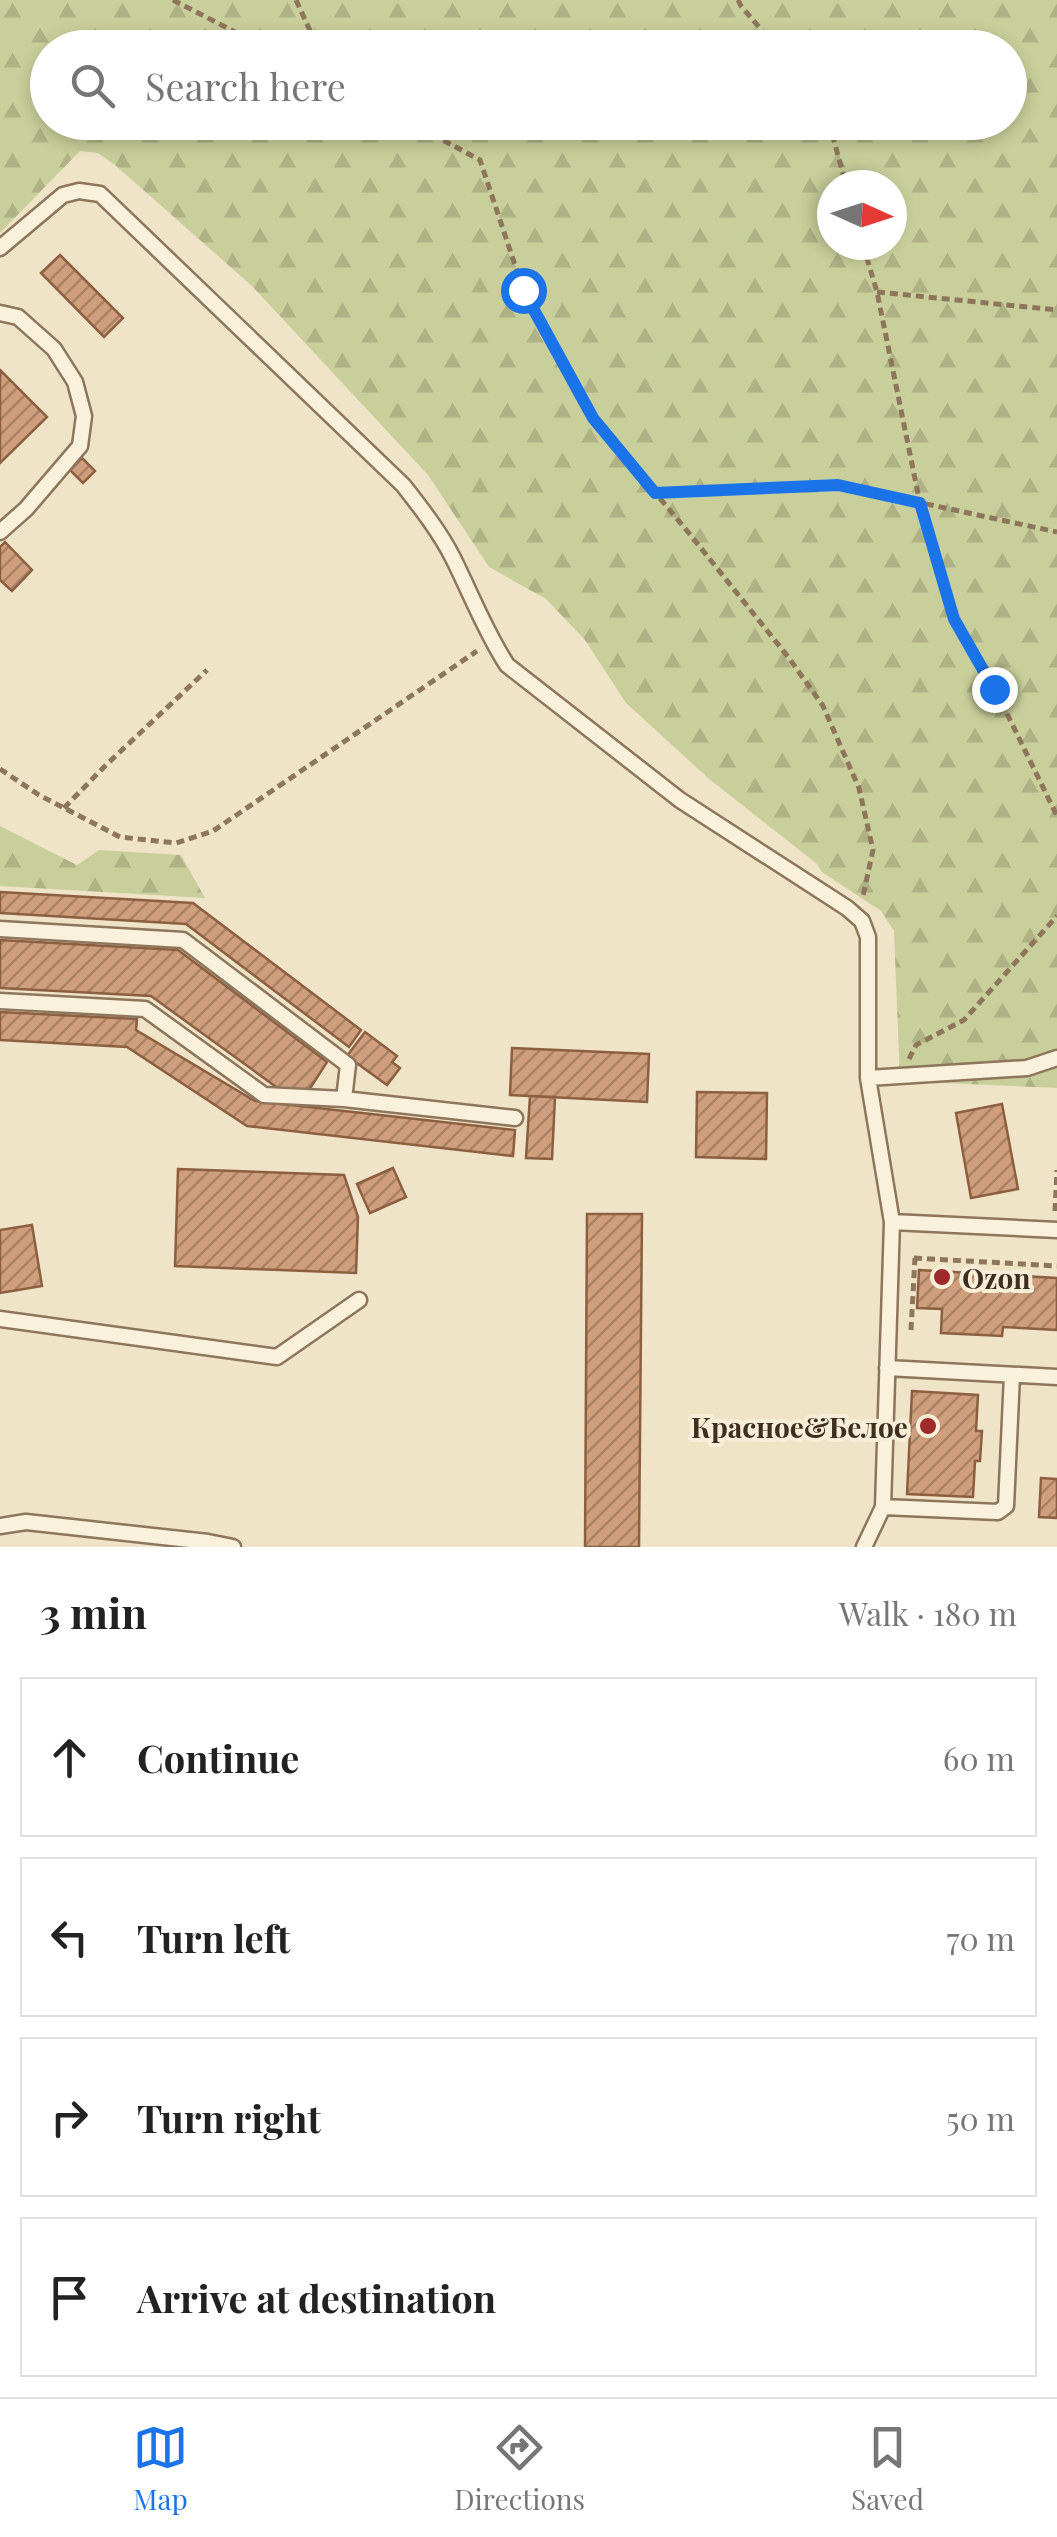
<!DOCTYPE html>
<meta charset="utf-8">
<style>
:root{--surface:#fff;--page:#f2f2f2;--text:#222;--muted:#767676;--line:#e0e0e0;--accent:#1a73e8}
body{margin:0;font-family:"Playfair Display",serif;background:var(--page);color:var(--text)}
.compass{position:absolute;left:817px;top:170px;width:90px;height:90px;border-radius:50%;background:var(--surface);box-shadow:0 5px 15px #0003;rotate:93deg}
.stop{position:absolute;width:30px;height:30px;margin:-22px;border:8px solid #1a73e8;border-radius:50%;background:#fff}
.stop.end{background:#1a73e8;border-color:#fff;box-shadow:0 2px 10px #0008}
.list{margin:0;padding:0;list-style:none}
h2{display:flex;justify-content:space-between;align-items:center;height:130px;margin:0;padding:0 40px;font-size:42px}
h2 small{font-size:32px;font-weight:400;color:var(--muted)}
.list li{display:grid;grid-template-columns:65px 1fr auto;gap:30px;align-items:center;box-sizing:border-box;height:160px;margin:0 20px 20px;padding:0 20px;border:2px solid var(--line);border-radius:0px}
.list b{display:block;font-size:38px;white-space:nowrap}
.list em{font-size:32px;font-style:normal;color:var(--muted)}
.icon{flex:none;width:55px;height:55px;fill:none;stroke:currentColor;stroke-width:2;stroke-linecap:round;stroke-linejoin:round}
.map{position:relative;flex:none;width:1057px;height:1547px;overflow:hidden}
.search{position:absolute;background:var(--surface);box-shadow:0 5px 15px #0003;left:30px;right:30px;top:30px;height:110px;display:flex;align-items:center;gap:25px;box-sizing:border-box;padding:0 35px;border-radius:55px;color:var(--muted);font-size:38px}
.sheet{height:850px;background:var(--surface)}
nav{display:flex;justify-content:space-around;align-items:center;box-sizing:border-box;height:140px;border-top:2px solid var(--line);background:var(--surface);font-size:28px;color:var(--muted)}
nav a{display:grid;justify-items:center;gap:5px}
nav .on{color:var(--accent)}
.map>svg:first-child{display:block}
.forest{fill:url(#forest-firs);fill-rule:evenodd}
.building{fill:url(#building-hatch);stroke:#8d5f41;stroke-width:2.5}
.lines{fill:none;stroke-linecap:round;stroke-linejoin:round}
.lane-casing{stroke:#8d765c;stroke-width:19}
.path{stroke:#8d765c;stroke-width:5;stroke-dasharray:8 5;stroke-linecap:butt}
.lane{stroke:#faf1dc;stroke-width:14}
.route{stroke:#1a73e8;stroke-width:12}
.poi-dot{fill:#9e2a2b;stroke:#f7eed8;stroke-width:4}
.labels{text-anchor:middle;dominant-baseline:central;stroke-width:8;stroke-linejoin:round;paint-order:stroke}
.poi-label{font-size:28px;font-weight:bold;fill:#3d2e20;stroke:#f7eed8;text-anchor:start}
</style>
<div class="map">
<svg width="1057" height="1547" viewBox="0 0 1057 1547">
<defs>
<pattern id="forest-firs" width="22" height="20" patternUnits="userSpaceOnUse" patternTransform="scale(2.5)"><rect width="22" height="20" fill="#c9cf9b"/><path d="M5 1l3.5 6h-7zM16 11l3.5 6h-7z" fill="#aeb285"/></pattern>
<pattern id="building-hatch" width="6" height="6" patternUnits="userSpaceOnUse" patternTransform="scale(2.5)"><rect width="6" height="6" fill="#cf9f7d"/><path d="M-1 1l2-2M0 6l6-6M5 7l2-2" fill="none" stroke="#a98266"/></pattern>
</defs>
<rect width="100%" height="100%" fill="#f0e4c8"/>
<path class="forest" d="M 0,0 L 1057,0 L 1057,1088 L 900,1081 L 894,931 L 881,911 L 822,872 L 817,864 L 708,778 L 626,703 L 585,640 L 546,599 L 489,567 L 428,475 L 252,286 L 115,165 L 98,153 L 80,151 L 0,233 ZM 48,48 L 1010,48 L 1010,122 L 48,122 ZM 832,185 L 892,185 L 892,245 L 832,245 Z
M 0,826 L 77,865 L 99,850 L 181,855 L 205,898 L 0,886 Z"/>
<path class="building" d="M 60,255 L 123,318 L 104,337 L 41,273 Z
M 0,370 L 47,417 L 0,463 Z
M 82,458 L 95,471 L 83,483 L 70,470 Z
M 5,542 L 32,570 L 12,591 L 0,580 L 0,547 Z
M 0,892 L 193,903 L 361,1030 L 349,1047 L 186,924 L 0,913 Z
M 0,940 L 178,950 L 327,1062 L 309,1090 L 279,1089 L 151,996 L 0,988 Z
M 0,1012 L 137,1019 L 136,1030 L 255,1101 L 515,1130 L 513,1156 L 247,1126 L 127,1047 L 0,1040 Z
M 365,1032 L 397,1056 L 392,1062 L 400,1068 L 387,1085 L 347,1056 Z
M 512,1048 L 649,1054 L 647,1102 L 510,1095 Z
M 697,1092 L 767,1093 L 766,1159 L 696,1157 Z
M 530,1096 L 555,1097 L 552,1159 L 526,1158 Z
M 1002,1104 L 1018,1189 L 971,1198 L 956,1113 Z
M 393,1168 L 406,1197 L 370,1213 L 357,1184 Z
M 178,1169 L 344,1175 L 358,1217 L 356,1273 L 175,1266 Z
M 587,1214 L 642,1214 L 639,1547 L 585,1547 Z
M 32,1225 L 42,1286 L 0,1293 L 0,1230 Z
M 919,1270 L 1057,1278 L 1057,1330 L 1003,1327 L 1002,1336 L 941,1333 L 942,1309 L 917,1308 Z
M 912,1391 L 978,1395 L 976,1431 L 982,1431 L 980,1461 L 975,1461 L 973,1497 L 907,1494 Z
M 1041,1478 L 1057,1479 L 1057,1518 L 1039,1517 Z"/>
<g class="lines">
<defs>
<path id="lane" d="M 0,248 L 63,195 L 79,191 L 100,194 L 403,485 C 421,508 440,532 453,558 C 471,594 485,631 507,665 L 680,800 L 847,908 L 862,921 L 868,937 L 868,1078 L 892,1222 L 883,1507 L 998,1512 L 1006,1506 L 1012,1375
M 0,313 L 18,317 L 54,349 L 75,382 L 84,416 L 80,446 L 26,509 L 0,532
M 0,929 L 183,940 L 348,1065 L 344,1099
M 0,1001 L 145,1009 L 264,1095 L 344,1099 L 515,1118
M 868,1078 L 1027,1068 L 1057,1058
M 892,1222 L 1057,1230
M 0,1319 L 277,1357 L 359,1300
M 887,1368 L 1057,1377
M 0,1526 L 26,1522 L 208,1542 L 233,1547
M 864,1547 L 883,1507"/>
</defs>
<use href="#lane" class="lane-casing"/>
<path class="path" d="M 173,0 L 266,48
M 296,0 L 318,48
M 738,0 L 741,6 L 777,48
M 409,122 L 480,160 L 523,289 L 593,418 L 688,532 L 789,658 L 823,706 L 859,788 L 873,850 L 863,896
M 829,122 L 846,185
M 863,245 L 877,292 L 924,523 L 954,619 L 995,689 L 1057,816
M 877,292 L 1057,310
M 655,493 L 838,485 L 1057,532
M 0,769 L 39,795 L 120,837 L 176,843 L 213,831 L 477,651
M 64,808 L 105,766 L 207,670
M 909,1059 L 916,1045 L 964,1020 L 1057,916
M 1055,1211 L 1057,1170
M 914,1258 L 1057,1266
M 911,1330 L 915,1258"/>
<use href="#lane" class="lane"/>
</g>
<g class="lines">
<path class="route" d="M 523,290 L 593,418 L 655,493 L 838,485 L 920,503 L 954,619 L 994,689"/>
</g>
<g class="poi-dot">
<circle cx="942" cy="1277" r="10"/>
<circle cx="928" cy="1426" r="10"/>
</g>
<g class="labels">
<g class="poi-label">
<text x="962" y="1277">Ozon</text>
<text x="908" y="1426" text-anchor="end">Красное&amp;Белое</text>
</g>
</g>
</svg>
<svg class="compass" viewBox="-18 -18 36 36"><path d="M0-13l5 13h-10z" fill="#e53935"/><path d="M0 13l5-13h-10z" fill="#767676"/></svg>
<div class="stop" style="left:523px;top:290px"></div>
<div class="stop end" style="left:994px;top:689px"></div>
<div class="search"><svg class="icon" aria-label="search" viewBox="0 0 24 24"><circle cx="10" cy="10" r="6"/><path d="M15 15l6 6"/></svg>Search here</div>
</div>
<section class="sheet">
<h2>3 min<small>Walk · 180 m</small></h2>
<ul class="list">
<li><svg class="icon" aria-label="ahead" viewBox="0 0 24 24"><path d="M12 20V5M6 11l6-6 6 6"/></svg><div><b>Continue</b></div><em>60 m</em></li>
<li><svg class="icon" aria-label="left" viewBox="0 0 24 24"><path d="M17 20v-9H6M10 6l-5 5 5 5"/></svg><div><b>Turn left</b></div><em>70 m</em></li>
<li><svg class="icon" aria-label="right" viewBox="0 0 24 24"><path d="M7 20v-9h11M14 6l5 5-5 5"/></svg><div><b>Turn right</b></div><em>50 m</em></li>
<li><svg class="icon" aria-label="arrive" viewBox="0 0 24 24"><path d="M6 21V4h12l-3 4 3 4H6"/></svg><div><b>Arrive at destination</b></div></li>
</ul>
</section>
<nav>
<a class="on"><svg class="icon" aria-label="map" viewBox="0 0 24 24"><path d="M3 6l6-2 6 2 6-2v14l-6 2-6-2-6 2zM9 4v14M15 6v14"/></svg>Map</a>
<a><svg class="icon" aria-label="directions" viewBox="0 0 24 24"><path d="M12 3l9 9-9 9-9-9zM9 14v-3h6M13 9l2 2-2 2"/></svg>Directions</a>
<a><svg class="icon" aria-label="saved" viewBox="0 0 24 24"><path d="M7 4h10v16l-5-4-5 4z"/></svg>Saved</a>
</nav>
